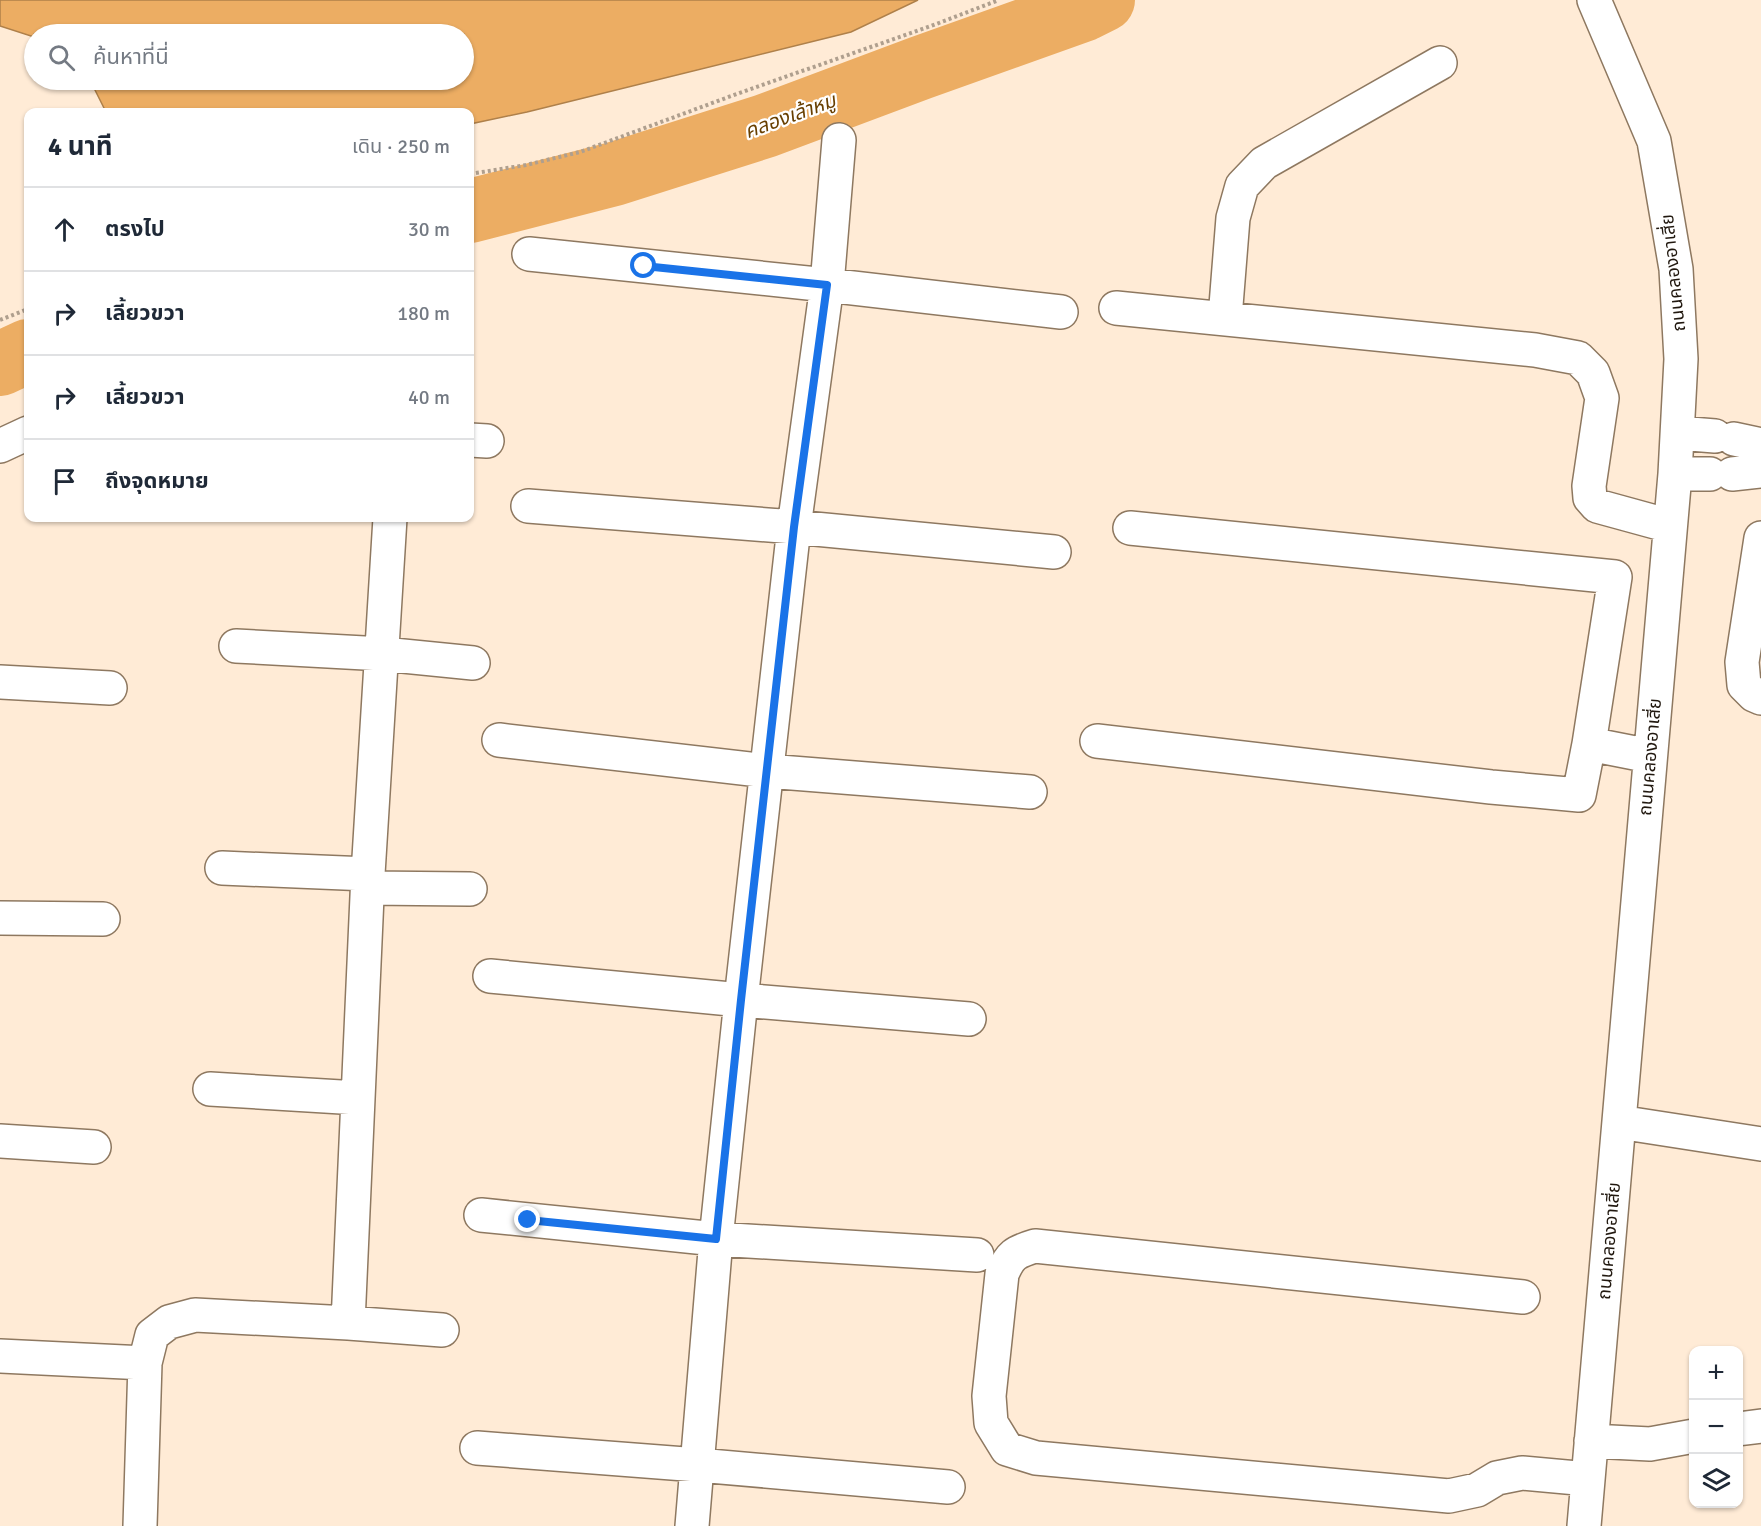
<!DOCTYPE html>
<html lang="th">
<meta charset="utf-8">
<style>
:root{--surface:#fff;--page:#f2f2f3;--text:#1f2937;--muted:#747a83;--line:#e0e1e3}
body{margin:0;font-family:Signika,"Noto Sans Thai",sans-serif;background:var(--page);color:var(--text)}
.controls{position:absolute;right:18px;bottom:18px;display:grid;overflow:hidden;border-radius:12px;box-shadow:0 2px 4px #0004}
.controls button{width:54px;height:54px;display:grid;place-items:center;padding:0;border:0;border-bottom:2px solid var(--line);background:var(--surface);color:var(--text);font:30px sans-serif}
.stop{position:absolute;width:18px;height:18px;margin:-14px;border:4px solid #1a73e8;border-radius:50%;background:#fff}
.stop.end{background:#1a73e8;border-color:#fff;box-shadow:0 2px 6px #0008}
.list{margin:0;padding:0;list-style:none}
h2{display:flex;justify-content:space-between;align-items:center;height:78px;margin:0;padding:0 24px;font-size:26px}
h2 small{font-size:20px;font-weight:400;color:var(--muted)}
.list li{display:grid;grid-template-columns:39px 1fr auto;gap:18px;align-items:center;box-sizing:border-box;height:84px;padding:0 24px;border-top:2px solid var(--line)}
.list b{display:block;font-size:22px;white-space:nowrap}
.list em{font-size:20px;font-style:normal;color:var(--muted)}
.icon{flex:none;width:33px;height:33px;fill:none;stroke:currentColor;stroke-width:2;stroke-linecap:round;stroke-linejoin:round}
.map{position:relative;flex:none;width:1761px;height:1526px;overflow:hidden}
.search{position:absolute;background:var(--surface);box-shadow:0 2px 4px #0004;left:24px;top:24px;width:450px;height:66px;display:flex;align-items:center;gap:15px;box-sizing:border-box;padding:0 21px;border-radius:33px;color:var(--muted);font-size:22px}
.panel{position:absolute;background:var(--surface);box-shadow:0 2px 4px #0004;left:24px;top:108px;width:450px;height:414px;border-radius:12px}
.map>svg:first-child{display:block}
.water{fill:#ecad63;stroke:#af804a;stroke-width:1.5}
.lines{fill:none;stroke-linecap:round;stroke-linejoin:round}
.river{stroke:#ecad63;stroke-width:64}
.minor-casing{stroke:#8e7860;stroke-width:36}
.path{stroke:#af9f8e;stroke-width:4;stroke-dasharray:3 3;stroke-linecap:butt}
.minor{stroke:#fff;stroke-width:33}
.route{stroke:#1a73e8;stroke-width:8}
.labels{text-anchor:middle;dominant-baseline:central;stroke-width:4.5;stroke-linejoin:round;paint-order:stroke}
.street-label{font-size:18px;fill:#21180f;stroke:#fff}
.water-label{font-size:20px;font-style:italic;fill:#683f00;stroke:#fff}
</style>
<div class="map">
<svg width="1761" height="1526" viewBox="0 0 1761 1526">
<rect width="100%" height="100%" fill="#ffebd6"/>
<path class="water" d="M 0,0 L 918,0 L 851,32 L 527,112 L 470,124 L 470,112 L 106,112 L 90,80 L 464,80 L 464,34 L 34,34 L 34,37 L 0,26 Z"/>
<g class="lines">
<path class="river" d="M 470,211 L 614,174 L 765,126 L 920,68 L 1085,9 L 1103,0
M 0,364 L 28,351"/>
<defs>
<path id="minor" d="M 529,254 L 827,285 L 1061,312
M 1116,308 L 1535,350 L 1578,358 L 1593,373 L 1602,398 L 1589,486 L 1590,498 L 1597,506 L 1670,526
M 1225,318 L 1233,218 L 1242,186 L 1264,163 L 1440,63
M 1678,433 L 1715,436
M 1734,439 L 1761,445
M 470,440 L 487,441
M 0,446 L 28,433
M 1675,474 L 1710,474
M 1732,474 L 1761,471
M 528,506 L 794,527 L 1054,552
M 1130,528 L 1615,577 L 1589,744
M 1761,538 L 1742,662 L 1744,685 L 1754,695 L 1761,698
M 236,646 L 383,654 L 473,663
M 0,682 L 110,688
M 499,740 L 767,771 L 1030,792
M 1097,741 L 1491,787 L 1579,795 L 1589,744 L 1650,756
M 222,868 L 368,874
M 367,888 L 470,889
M 0,918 L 103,919
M 490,976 L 741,1000 L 969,1019
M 210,1089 L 358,1098
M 1619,1122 L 1761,1144
M 0,1141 L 94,1147
M 481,1215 L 716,1239 L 977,1255
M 1523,1297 L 1035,1246 C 1015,1252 1010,1255 1002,1274 L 989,1396 L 991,1423 L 1007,1449 L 1036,1458 L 1449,1496 L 1477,1490 L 1497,1478 L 1522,1473 L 1588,1479
M 348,1323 L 368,874 L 390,518
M 0,1356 L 145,1363
M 1738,1429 L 1761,1426
M 1591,1441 L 1650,1444 L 1694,1436
M 477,1448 L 698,1465 L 948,1487
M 140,1526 L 145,1363 L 152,1335 L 169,1322 L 195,1315 L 348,1323 L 442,1330
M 692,1526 L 716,1239 L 741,1000 L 794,527 L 827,285 L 839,140
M 1584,1526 L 1675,474 L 1681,359 L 1676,269 L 1654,141 L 1594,0"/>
</defs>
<use href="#minor" class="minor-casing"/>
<path class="path" d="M 470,174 L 526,165 L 580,152 L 742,92 L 931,26 L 999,0
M 0,320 L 28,309"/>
<use href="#minor" class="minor"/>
</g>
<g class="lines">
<path class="route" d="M 528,1220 L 716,1239 L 741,1000 L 794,527 L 827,285 L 644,266"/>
</g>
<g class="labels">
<g class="street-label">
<text transform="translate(1673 273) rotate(-96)">ถนนคลองอาเสี่ย</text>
<text transform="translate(1650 757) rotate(-85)">ถนนคลองอาเสี่ย</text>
<text transform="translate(1609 1241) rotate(-85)">ถนนคลองอาเสี่ย</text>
</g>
<g class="water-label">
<text transform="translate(790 116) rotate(-20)">คลองเล้าหมู</text>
</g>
</g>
</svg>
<div class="controls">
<button>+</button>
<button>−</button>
<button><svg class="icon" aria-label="layers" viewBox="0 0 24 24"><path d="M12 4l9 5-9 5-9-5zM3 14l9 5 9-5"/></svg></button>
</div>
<div class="stop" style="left:644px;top:266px"></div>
<div class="stop end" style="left:528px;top:1220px"></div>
<div class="search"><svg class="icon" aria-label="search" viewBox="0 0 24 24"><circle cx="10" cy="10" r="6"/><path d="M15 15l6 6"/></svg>ค้นหาที่นี่</div>
<section class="panel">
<h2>4 นาที<small>เดิน · 250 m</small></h2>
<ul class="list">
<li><svg class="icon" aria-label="ahead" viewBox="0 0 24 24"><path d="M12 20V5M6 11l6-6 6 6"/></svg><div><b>ตรงไป</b></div><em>30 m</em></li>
<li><svg class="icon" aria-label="right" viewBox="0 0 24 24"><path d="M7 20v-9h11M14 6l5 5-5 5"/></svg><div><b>เลี้ยวขวา</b></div><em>180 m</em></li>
<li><svg class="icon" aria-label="right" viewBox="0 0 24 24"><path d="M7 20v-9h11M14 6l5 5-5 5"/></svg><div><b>เลี้ยวขวา</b></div><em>40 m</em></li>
<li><svg class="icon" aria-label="arrive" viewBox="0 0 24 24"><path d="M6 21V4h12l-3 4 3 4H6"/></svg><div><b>ถึงจุดหมาย</b></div></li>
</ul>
</section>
</div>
